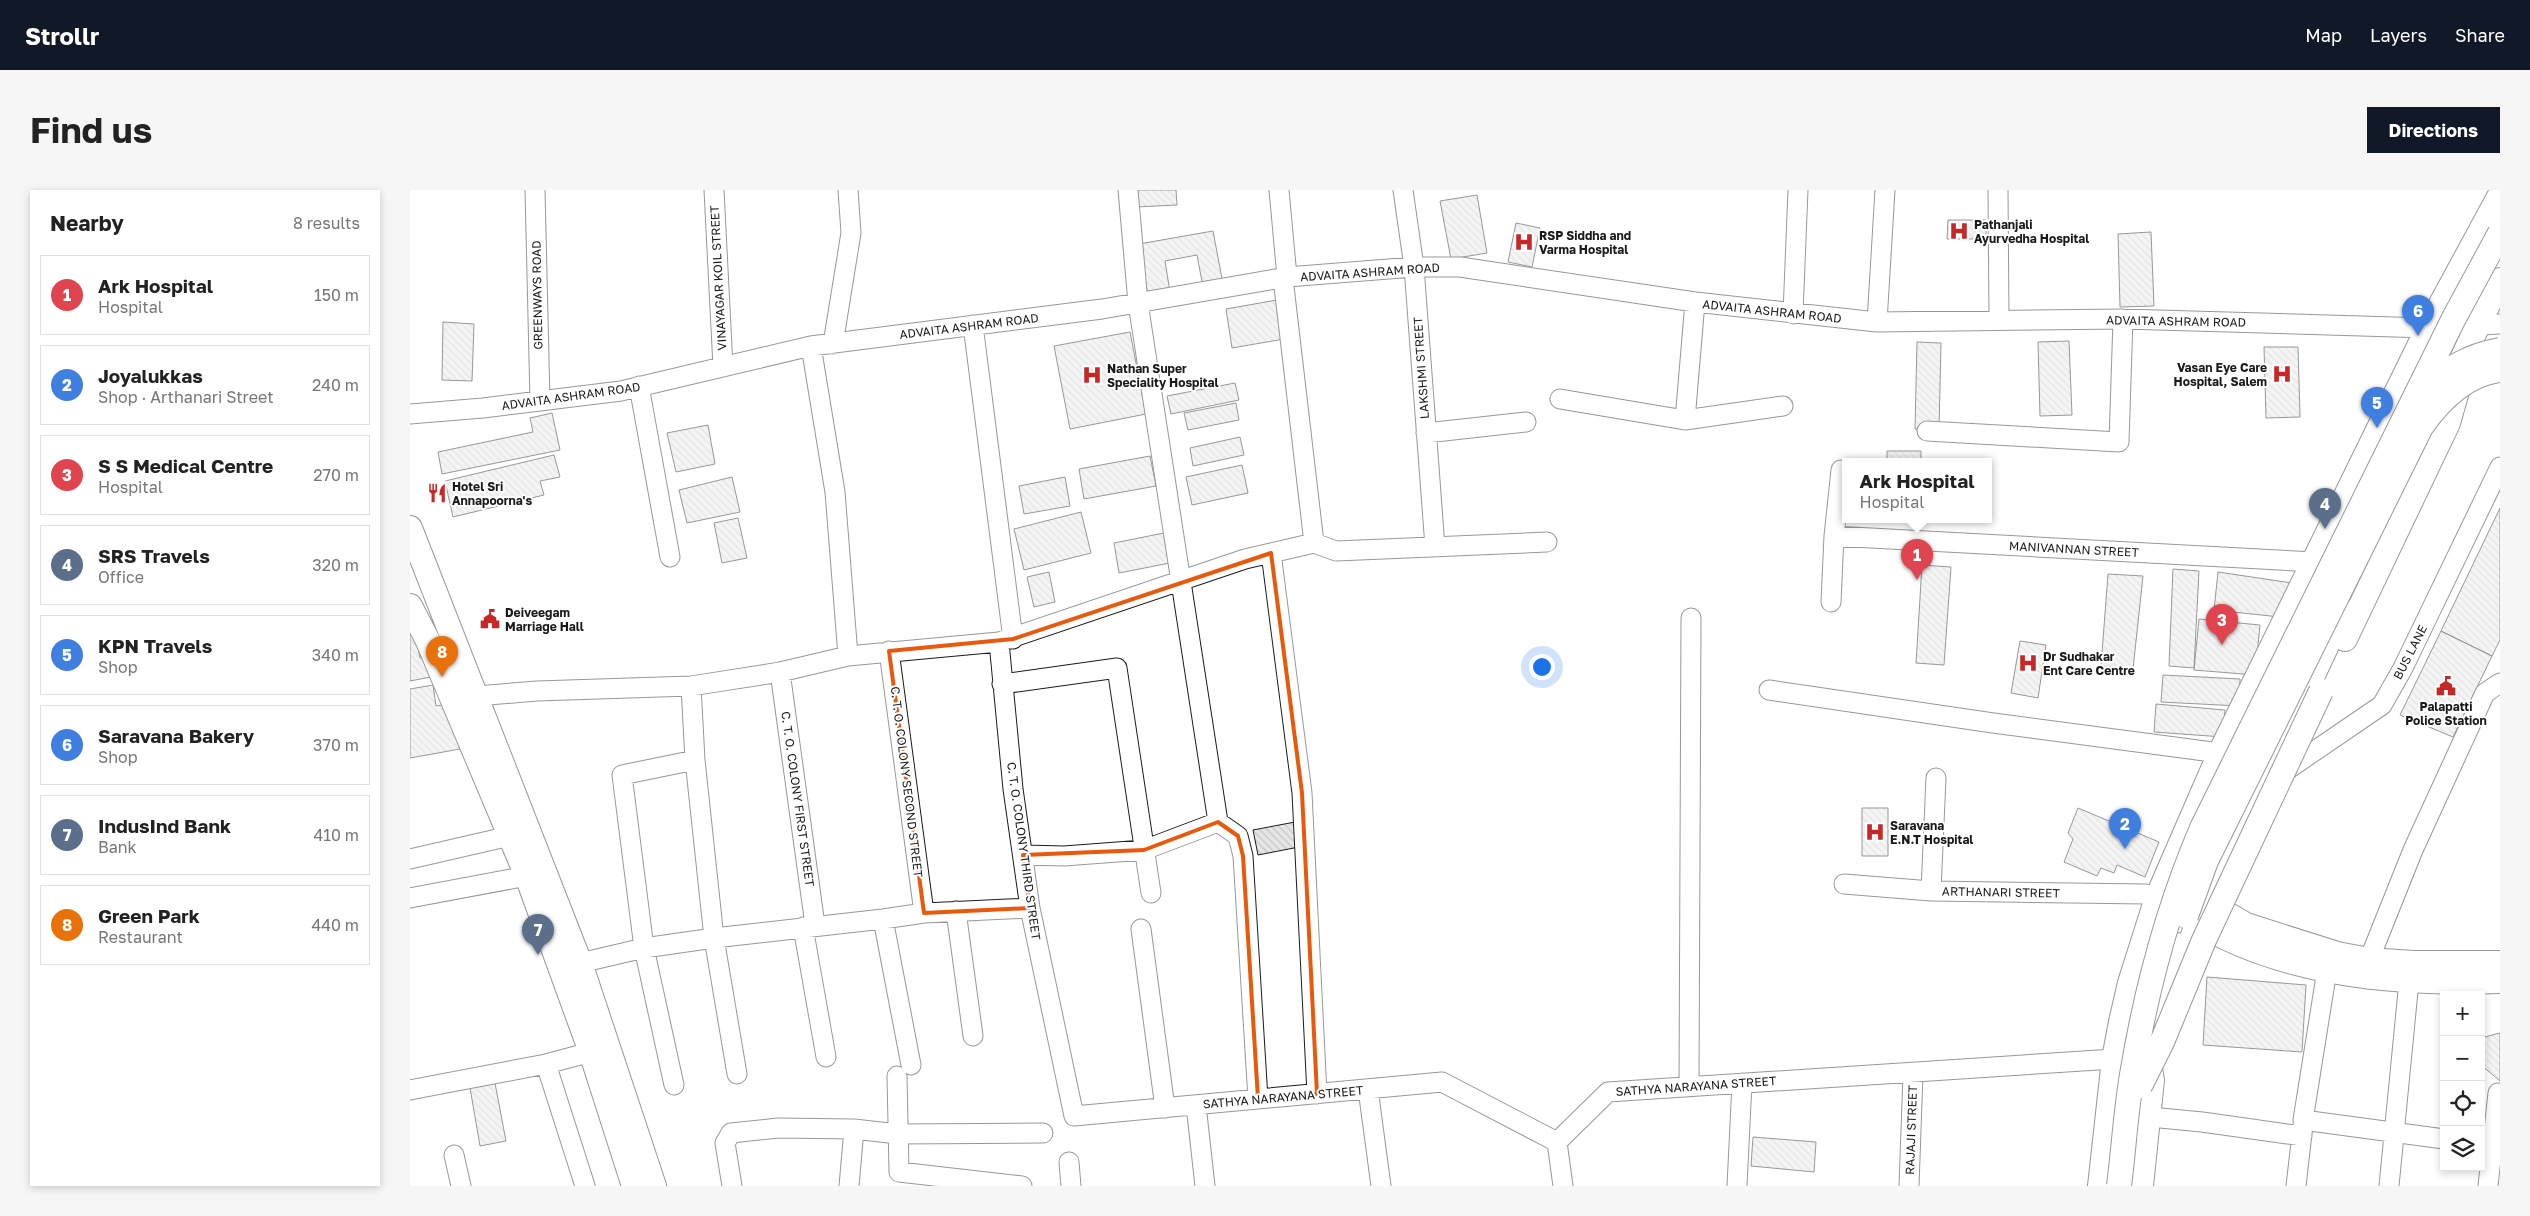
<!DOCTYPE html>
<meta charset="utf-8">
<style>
:root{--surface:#fff;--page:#f6f6f6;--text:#222;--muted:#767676;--line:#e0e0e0;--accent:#111827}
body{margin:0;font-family:"Golos Text",sans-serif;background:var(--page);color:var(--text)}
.controls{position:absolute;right:15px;bottom:15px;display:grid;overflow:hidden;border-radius:0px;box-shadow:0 2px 8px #0003}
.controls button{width:45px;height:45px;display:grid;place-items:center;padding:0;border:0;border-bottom:1px solid var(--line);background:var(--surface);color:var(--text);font:25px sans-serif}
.you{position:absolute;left:1131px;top:476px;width:18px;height:18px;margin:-12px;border:4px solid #fff;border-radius:50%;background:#1a73e8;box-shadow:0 0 0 8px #1a73e833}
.badge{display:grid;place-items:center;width:32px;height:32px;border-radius:50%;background:var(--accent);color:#fff;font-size:16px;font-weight:700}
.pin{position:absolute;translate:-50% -41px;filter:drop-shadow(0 1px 2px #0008)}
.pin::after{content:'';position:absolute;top:26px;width:18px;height:15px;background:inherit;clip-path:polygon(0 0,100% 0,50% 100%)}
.popup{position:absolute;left:1432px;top:268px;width:150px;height:65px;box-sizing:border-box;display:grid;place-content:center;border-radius:0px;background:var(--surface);filter:drop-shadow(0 1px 4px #0005);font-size:16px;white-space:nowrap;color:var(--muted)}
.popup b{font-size:19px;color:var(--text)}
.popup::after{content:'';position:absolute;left:50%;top:100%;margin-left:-10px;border:10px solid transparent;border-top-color:var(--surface)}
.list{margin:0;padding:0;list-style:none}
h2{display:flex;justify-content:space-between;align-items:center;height:65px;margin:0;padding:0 20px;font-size:21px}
h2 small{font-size:16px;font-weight:400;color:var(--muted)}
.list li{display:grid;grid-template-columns:32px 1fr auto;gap:15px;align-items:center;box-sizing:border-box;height:80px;margin:0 10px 10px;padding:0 10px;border:1px solid var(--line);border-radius:0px}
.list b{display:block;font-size:19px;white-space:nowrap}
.list p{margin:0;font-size:16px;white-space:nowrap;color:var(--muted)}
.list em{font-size:16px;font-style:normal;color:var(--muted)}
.icon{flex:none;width:28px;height:28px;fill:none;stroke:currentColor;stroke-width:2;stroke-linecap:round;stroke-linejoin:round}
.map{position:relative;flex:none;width:2090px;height:996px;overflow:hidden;border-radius:0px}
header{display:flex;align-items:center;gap:30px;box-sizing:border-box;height:70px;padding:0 25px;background:var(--accent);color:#fff}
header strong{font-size:24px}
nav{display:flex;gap:28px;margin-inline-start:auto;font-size:18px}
.intro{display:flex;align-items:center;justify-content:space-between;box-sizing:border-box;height:120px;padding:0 30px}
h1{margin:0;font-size:35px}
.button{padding:12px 22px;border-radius:0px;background:var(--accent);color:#fff;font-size:18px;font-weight:700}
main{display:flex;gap:30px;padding:0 30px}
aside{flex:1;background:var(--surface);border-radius:0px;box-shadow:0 2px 8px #0003}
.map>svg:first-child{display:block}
.building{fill:url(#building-back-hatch);stroke:#1a1a1a}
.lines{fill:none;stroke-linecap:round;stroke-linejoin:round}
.minor-casing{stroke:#1a1a1a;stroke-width:21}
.major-casing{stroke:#1a1a1a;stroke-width:26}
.minor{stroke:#fff;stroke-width:19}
.major{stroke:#fff;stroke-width:24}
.major-bridge-casing{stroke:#1a1a1a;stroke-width:26;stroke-linecap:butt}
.major-bridge{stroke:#fff;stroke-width:24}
.marked{fill:none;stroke:#e8590c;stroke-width:4;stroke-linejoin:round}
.labels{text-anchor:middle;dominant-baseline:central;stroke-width:4;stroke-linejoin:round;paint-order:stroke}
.poi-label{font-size:12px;font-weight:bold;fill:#1a1a1a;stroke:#fff;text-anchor:start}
.street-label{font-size:12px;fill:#1a1a1a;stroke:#fff}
</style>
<header>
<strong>Strollr</strong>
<nav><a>Map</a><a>Layers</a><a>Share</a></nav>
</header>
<div class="intro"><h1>Find us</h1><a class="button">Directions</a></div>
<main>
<aside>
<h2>Nearby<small>8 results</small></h2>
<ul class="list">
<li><span class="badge" style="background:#e0444e">1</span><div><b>Ark Hospital</b><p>Hospital</p></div><em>150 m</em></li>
<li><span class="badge" style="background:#3f7fe0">2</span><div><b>Joyalukkas</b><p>Shop · Arthanari Street</p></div><em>240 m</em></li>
<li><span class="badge" style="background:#e0444e">3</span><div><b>S S Medical Centre</b><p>Hospital</p></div><em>270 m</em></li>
<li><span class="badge" style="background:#5c6f8a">4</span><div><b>SRS Travels</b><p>Office</p></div><em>320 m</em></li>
<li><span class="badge" style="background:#3f7fe0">5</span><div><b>KPN Travels</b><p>Shop</p></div><em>340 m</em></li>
<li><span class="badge" style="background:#3f7fe0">6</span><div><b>Saravana Bakery</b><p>Shop</p></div><em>370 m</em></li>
<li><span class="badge" style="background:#5c6f8a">7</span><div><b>IndusInd Bank</b><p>Bank</p></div><em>410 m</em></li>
<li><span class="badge" style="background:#e8710a">8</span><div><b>Green Park</b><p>Restaurant</p></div><em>440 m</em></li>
</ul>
</aside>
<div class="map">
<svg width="2090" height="996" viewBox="0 0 2090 996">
<defs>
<pattern id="building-back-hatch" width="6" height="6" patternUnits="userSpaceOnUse" patternTransform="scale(1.25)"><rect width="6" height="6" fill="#e6e6e6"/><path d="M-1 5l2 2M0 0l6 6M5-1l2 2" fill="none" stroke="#c5c5c5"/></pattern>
</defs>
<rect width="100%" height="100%" fill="#fff"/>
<path class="building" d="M 724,0 L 766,0 L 767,15 L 725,17 Z
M 1067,5 L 1077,63 L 1041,69 L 1030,11 Z
M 1538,30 L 1576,30 L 1576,49 L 1537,49 Z
M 1106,33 L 1130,38 L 1122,77 L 1098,72 Z
M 803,41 L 813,94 L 793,97 L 787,65 L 755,71 L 760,102 L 738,106 L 729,54 Z
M 1741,42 L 1744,116 L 1710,117 L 1708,44 Z
M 867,110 L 874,149 L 822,158 L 816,119 Z
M 33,132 L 64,134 L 62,191 L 32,190 Z
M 720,142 L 736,224 L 660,239 L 644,156 Z
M 1659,151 L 1662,225 L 1630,226 L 1628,152 Z
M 1507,152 L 1531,153 L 1529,240 L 1505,239 Z
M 1854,157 L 1888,157 L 1890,227 L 1856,228 Z
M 825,193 L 829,210 L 761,224 L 757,206 Z
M 826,213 L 829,230 L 778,240 L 774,223 Z
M 142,223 L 150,260 L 32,284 L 28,262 L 123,242 L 120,228 Z
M 298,235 L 305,274 L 266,282 L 257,243 Z
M 830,247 L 834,265 L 783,276 L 780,258 Z
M 1477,261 L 1511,261 L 1511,271 L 1477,271 Z
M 144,265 L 150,287 L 130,291 L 134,305 L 43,327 L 35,291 Z
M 740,266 L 746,296 L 674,309 L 669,279 Z
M 832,275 L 838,303 L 782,315 L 776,287 Z
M 322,287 L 330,322 L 277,333 L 269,300 Z
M 655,287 L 660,316 L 614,324 L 609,296 Z
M 2090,318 L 2090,450 L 2082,466 L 2031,441 Z
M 671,322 L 681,363 L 614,380 L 604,339 Z
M 328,328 L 337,368 L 312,373 L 304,333 Z
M 759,342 L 765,372 L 709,383 L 704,353 Z
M 1512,375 L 1541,377 L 1534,475 L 1506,473 Z
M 1763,379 L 1789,381 L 1784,478 L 1759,476 Z
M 639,382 L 645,412 L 624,417 L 617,387 Z
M 1808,382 L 1882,393 L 1870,427 L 1804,420 Z
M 1698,384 L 1733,386 L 1723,479 L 1691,476 Z
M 1789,429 L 1850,435 L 1845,485 L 1784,480 Z
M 0,431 L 3,431 L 10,468 L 22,466 L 26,486 L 0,491 Z
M 2031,441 L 2082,466 L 2043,547 L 1990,525 Z
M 1610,451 L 1636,455 L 1628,508 L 1601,503 Z
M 1753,485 L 1830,489 L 1829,516 L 1751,512 Z
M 23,495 L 26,516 L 42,513 L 50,559 L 0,568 L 0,499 Z
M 1746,514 L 1815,520 L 1813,547 L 1744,542 Z
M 1452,618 L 1478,618 L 1478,666 L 1452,666 Z
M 1668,618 L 1749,652 L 1735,687 L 1707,675 L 1704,683 L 1691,678 L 1687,686 L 1654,672 L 1663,649 L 1658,643 Z
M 885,632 L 889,657 L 848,665 L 843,640 Z
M 1797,787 L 1896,795 L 1892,862 L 1793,855 Z
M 2090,843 L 2090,891 L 2071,875 L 2071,848 Z
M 84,888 L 96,951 L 70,956 L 59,892 Z
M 1343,947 L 1406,952 L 1404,982 L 1341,976 Z"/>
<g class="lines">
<defs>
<path id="minor" d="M 125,0 L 130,211
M 304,0 L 313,177
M 718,0 L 728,113 L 808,632
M 869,0 L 877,87
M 993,0 L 1004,77 L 1025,357
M 1588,0 L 1589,129
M 873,88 L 904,353
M 1383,124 L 1388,0
M 1467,132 L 1475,0
M 563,135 L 603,449
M 423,154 L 441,43 L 438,0
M 401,156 L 425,302 L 438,466
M 229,196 L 260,367
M 1150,209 L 1275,230 L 1373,216
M 0,224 L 73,218 L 211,201 L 401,156 L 692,119 L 877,87 L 1004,77 L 1050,77 L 1285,112 L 1467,132 L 1713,129 L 2018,138 L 2090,134
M 1275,230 L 1285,112
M 1517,241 L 1709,252 L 1713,129
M 1016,243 L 1116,232
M 1424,346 L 1905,372
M 861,363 L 892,603 L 907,904
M 1421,412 L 1424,346 L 1431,280
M 589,452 L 603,599 L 620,718 L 664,926 L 1032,892 L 1147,952 L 1198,902 L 1704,869
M 479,461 L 514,723
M 370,482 L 405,735
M 592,494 L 707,478 L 741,703
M 281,496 L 285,570 L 304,748 L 327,884
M 1359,500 L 1583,533 L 1810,563
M 66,506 L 127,501 L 281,496 L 370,482 L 438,466 L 589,452 L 835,369 L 904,353 L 926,361 L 1137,352
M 1871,584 L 1972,515 L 1993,478 L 2090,277
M 613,665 L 654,666 L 734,660 L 808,632 L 828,646 L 833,666 L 848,909
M 0,669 L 100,646
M 1434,694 L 1521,701 L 1736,704 L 1747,708
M 1521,701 L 1526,588
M 0,708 L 117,686
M 546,721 L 563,846
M 473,729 L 501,875
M 393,737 L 416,867
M 731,739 L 755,918
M 170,773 L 234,758 L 304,748 L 473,729 L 514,723 L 620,718
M 1917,780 L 1893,930 L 2034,949
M 1957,781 L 1959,770 L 2003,660 L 2075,503 L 2090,493
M 136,874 L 175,996
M 487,886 L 489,982 L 612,996
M 264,895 L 234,758 L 212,585 L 285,570
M 1279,896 L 1281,428
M 958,899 L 971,996
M 0,900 L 136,874 L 181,862
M 786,915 L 795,996
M 1740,927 L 1792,932 L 1892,946
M 1147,952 L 1153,996
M 44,965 L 51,996
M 659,972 L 661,996
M 322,996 L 315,953 L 321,943 L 368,938 L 444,939
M 439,996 L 444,939 L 488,944 L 633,943
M 1327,996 L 1332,893
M 1499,996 L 1503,884
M 1886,996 L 1893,935
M 1979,996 L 1999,791 L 2002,776
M 2078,996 L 2088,903"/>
<path id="major" d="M 2043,187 L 2090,90
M 0,338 L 170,773 L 244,996
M 0,416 L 18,451 L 117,686 L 181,862 L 224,996
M 1935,449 L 2038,233 L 2051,187
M 1791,709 L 1836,735 L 1927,764 L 1959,770 L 2003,773 L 2090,773
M 1781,729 C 1872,785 1985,795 2090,791
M 1771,775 L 1796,713 L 1933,421
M 1738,852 L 1767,755
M 1690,996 L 1704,869 L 1711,832 L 1720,793 L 1747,708 L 1810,563 L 2018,138 L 2090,5
M 1731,996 L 1742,890 L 1738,867"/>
</defs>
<use href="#minor" class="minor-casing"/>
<use href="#major" class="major-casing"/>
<use href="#minor" class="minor"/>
<use href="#major" class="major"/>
<defs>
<path id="major-bridge" d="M 2012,205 C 2031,180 2061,165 2090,160
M 1776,726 L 1796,671 L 2011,237 C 2030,210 2056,184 2090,180
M 1730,896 L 1752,852 L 1794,750 L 1911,501
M 1709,996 C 1714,957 1716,917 1723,879 C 1737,796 1759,715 1792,638 L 2044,128 L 2090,43"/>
</defs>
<use href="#major-bridge" class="major-bridge-casing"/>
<use href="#major-bridge" class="major-bridge"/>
</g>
<path d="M0 0H2090V996H0ZM 861,363 L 892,603 L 907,904 L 848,909 L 833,666 L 828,646 L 808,632 L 734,660 L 613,665 L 620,718 L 514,723 L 479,461 L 603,449 Z" fill="#fff" fill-opacity=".55" fill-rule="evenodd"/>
<path class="marked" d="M 861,363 L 892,603 L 907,904 L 848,909 L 833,666 L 828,646 L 808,632 L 734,660 L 613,665 L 620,718 L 514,723 L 479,461 L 603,449 Z"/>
<defs>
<symbol id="hospital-bare" viewBox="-9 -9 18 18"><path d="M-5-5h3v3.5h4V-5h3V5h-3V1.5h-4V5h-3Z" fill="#c62828" stroke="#fff" stroke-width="2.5" paint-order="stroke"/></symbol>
<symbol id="restaurant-bare" viewBox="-9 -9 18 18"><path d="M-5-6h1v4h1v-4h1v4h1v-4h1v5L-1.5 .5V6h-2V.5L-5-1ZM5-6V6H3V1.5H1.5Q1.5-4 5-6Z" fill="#c62828" stroke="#fff" stroke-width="2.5" paint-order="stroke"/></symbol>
<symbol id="civic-bare" viewBox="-9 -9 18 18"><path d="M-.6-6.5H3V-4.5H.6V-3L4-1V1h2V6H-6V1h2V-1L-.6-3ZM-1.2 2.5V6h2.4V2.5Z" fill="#c62828" stroke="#fff" stroke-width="2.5" paint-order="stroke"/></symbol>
</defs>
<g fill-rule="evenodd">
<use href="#hospital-bare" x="1535" y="27" width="28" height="28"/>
<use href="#hospital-bare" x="1100" y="38" width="28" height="28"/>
<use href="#hospital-bare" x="1858" y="170" width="28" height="28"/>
<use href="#hospital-bare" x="668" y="171" width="28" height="28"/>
<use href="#restaurant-bare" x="13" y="289" width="28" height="28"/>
<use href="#civic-bare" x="66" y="415" width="28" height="28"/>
<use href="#hospital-bare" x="1604" y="459" width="28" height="28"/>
<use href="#civic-bare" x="2022" y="482" width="28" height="28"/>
<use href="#hospital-bare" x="1451" y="628" width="28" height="28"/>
</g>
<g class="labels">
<g class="poi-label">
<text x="1564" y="34">Pathanjali<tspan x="1564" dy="14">Ayurvedha Hospital</tspan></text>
<text x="1129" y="45">RSP Siddha and<tspan x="1129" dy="14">Varma Hospital</tspan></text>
<text x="1857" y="177" text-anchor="end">Vasan Eye Care<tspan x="1857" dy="14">Hospital, Salem</tspan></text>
<text x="697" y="178">Nathan Super<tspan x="697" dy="14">Speciality Hospital</tspan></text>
<text x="42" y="296">Hotel Sri<tspan x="42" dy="14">Annapoorna's</tspan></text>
<text x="95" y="422">Deiveegam<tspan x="95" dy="14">Marriage Hall</tspan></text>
<text x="1633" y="466">Dr Sudhakar<tspan x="1633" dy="14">Ent Care Centre</tspan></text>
<text x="2036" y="516" text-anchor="middle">Palapatti<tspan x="2036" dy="14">Police Station</tspan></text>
<text x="1480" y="635">Saravana<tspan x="1480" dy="14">E.N.T Hospital</tspan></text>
</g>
<g class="street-label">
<text transform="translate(960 82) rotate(-4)">ADVAITA ASHRAM ROAD</text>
<text transform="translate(308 88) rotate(-93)">VINAYAGAR KOIL STREET</text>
<text transform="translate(127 105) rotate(-91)">GREENWAYS ROAD</text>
<text transform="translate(1362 121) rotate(6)">ADVAITA ASHRAM ROAD</text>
<text transform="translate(1766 131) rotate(1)">ADVAITA ASHRAM ROAD</text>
<text transform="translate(559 136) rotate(-7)">ADVAITA ASHRAM ROAD</text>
<text transform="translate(1011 178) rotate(-94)">LAKSHMI STREET</text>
<text transform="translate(161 206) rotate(-8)">ADVAITA ASHRAM ROAD</text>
<text transform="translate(1664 359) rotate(3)">MANIVANNAN STREET</text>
<text transform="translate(2000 462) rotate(-63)">BUS LANE</text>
<text transform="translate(497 592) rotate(83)">C. T. O. COLONY SECOND STREET</text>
<text transform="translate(388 609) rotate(82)">C. T. O. COLONY FIRST STREET</text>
<text transform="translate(614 661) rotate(82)">C. T. O. COLONY THIRD STREET</text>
<text transform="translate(1591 702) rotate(1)">ARTHANARI STREET</text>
<text transform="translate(1286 896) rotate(-4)">SATHYA NARAYANA STREET</text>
<text transform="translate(873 907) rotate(-5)">SATHYA NARAYANA STREET</text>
<text transform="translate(1501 940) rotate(-88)">RAJAJI STREET</text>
</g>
</g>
</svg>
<div class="controls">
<button>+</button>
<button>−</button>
<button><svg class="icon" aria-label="locate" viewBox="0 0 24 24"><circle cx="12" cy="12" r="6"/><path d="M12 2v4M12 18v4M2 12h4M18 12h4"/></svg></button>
<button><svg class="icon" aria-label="layers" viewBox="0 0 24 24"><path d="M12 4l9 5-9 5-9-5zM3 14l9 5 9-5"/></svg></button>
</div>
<div class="you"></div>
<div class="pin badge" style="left:1507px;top:390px;background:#e0444e">1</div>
<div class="popup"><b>Ark Hospital</b>Hospital</div>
<div class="pin badge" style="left:1715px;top:659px;background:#3f7fe0">2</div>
<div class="pin badge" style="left:1812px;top:455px;background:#e0444e">3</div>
<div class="pin badge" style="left:1915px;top:339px;background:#5c6f8a">4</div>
<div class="pin badge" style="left:1967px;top:238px;background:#3f7fe0">5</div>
<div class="pin badge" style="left:2008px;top:146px;background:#3f7fe0">6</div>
<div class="pin badge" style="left:128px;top:765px;background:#5c6f8a">7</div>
<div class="pin badge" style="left:32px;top:487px;background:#e8710a">8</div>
</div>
</main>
